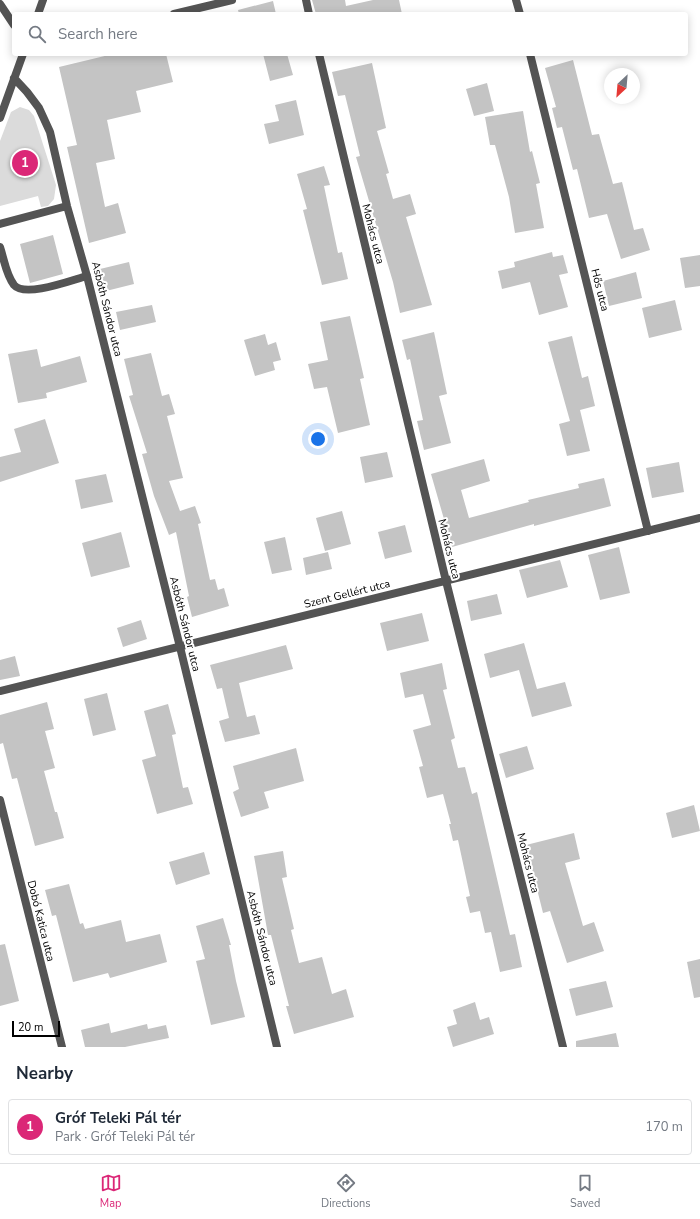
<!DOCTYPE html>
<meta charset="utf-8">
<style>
:root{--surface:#fff;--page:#f6f6f7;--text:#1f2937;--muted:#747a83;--line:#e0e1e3;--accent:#db2777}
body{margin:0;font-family:"Nunito Sans",sans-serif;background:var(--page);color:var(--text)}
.compass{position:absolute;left:604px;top:68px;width:36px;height:36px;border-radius:50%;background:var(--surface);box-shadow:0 2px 10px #0003;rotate:206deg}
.scale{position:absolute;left:12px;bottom:10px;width:48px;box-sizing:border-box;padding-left:4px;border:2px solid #000;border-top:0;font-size:11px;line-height:14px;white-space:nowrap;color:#000;-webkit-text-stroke:3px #fff;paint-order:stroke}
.you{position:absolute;left:318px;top:439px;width:14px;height:14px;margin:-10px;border:3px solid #fff;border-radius:50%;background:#1a73e8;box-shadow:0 0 0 6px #1a73e833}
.badge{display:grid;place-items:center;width:26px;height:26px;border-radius:50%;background:var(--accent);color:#fff;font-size:13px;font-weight:700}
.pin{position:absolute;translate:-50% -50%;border:2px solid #fff;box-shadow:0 1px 4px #0006}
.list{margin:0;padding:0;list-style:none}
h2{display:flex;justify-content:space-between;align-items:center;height:52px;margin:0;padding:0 16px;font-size:17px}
h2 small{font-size:13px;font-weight:400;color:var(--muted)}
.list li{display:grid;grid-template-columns:26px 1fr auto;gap:12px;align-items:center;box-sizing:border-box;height:56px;margin:0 8px 8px;padding:0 8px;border:1px solid var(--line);border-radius:4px}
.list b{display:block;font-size:15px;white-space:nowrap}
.list p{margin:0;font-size:13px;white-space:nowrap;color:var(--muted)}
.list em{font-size:13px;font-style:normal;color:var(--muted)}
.icon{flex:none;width:22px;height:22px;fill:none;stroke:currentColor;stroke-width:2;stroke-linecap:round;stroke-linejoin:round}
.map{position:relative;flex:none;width:700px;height:1047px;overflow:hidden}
.search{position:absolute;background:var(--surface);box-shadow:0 2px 10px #0003;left:12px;right:12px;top:12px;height:44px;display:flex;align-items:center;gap:10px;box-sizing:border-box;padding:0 14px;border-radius:4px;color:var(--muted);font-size:15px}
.sheet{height:116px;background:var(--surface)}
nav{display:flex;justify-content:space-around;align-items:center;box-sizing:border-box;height:56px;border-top:1px solid var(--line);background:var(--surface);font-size:11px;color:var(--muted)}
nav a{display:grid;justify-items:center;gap:2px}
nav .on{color:var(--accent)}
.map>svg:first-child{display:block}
.green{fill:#dbdbdb}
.building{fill:#c4c4c4}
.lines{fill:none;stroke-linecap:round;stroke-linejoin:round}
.service{stroke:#545454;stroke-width:8}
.minor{stroke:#545454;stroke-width:8}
.labels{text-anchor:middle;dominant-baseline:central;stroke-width:4;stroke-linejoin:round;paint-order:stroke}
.street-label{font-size:11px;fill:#000;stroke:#fff}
</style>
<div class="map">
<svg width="700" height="1047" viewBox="0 0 700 1047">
<rect width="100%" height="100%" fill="#fff"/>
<path class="green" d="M 20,107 L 29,110 L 34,116 L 56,185 L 54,199 L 48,206 L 41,207 L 38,196 L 0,206 L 0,141 L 11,112 Z"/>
<path class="building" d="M 312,0 L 345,0 L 346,6 L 373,0 L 399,0 L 402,14 L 316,14 Z
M 273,1 L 276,14 L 239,14 L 238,10 Z
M 113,54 L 166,54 L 173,82 L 136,91 L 141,112 L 107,120 L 115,159 L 96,163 L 105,207 L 118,203 L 126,233 L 89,243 L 67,147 L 77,145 L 59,67 Z
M 263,54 L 287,54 L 293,75 L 270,81 Z
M 573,60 L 592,135 L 599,134 L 613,184 L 622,182 L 634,230 L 643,228 L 650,250 L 621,259 L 607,214 L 589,218 L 577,169 L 573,170 L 562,127 L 557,128 L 552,108 L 556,107 L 545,68 Z
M 372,63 L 386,128 L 377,131 L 389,173 L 386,174 L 393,199 L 410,194 L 416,214 L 406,217 L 432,305 L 400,313 L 393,282 L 356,157 L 360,156 L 345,95 L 338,96 L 332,72 Z
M 487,83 L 494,111 L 474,116 L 466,89 Z
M 296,100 L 304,135 L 269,144 L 264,124 L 279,121 L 275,105 Z
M 523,111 L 530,152 L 532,151 L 540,183 L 536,184 L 544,228 L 515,233 L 509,197 L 495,145 L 490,145 L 485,117 Z
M 324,166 L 330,185 L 324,186 L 338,253 L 342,252 L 348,279 L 322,285 L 303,210 L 307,209 L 297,174 Z
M 53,235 L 63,274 L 30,283 L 20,244 Z
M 552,252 L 553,257 L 563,255 L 568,273 L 559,275 L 568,307 L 539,315 L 530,282 L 502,289 L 498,271 L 515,267 L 514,262 Z
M 700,255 L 700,286 L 685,288 L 680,258 Z
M 129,262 L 134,284 L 106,291 L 100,269 Z
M 636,272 L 642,298 L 609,306 L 603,281 Z
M 675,300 L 682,330 L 649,338 L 642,308 Z
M 152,305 L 156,322 L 120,330 L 116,312 Z
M 350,316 L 364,378 L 360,379 L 370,425 L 338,433 L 327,387 L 314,389 L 308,364 L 328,360 L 320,322 Z
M 434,332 L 447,394 L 439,396 L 451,443 L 424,450 L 417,421 L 423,420 L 410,359 L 407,360 L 402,340 Z
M 265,334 L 268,345 L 276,342 L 281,360 L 273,362 L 275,370 L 255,376 L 244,340 Z
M 572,336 L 582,378 L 588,376 L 595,406 L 580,410 L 590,451 L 567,456 L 559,424 L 570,421 L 548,342 Z
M 37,349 L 41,367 L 80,356 L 87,382 L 46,393 L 47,398 L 18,403 L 8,354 Z
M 151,353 L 162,396 L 169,394 L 175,414 L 167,416 L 183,478 L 169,481 L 180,511 L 195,506 L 201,523 L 198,524 L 210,580 L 215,579 L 218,590 L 224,588 L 229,606 L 192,617 L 187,597 L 189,596 L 176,532 L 169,535 L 154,496 L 142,454 L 147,453 L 129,396 L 133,395 L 124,359 Z
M 45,419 L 59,463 L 0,482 L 0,457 L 21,452 L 14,429 Z
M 387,452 L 393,477 L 365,483 L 360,457 Z
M 484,459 L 490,481 L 461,490 L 469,518 L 529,502 L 528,500 L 579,488 L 578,484 L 604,478 L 611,506 L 534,526 L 534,524 L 452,547 L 431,474 Z
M 679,462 L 684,492 L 652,498 L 646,468 Z
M 106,474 L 113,502 L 81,509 L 75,480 Z
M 342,511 L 351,544 L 325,551 L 316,518 Z
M 405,525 L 412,552 L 385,559 L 378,532 Z
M 121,532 L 130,567 L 91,577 L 82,543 Z
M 285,537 L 292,570 L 272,574 L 264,542 Z
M 619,547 L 630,593 L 600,600 L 588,555 Z
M 328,552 L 332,569 L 306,575 L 303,558 Z
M 560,560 L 568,587 L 527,598 L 519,570 Z
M 497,594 L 502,614 L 471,621 L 467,601 Z
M 422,613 L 429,641 L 387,651 L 380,623 Z
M 141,620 L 147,639 L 123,647 L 117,628 Z
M 524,643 L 537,689 L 565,682 L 572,706 L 532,717 L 519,670 L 490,678 L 484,654 Z
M 286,645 L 293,669 L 239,683 L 247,717 L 255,715 L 260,734 L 225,742 L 219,721 L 229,718 L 222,688 L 217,689 L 210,665 Z
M 15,656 L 20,676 L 0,680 L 0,660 Z
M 442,663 L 447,689 L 443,690 L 455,738 L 451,740 L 458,768 L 465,767 L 472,794 L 477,792 L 510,935 L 515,934 L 522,967 L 500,972 L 491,932 L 485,933 L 480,911 L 470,913 L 466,897 L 470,896 L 458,840 L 453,841 L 449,824 L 451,824 L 443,794 L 427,798 L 419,767 L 423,766 L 413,730 L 431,725 L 423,694 L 405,698 L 400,673 Z
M 107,693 L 116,730 L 93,736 L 84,699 Z
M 47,702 L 54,729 L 45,731 L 55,768 L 44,771 L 55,812 L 57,812 L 64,838 L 35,846 L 17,778 L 12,779 L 3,743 L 0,744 L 0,715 Z
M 168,704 L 176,734 L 172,735 L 183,788 L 188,787 L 193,804 L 157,814 L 142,760 L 156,756 L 144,711 Z
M 527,746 L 534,769 L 506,778 L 499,754 Z
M 296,748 L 304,781 L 264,792 L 269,808 L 241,817 L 233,792 L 239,789 L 233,766 Z
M 694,805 L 700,831 L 672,838 L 666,813 Z
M 574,833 L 580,859 L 565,863 L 583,926 L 594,922 L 604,951 L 567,963 L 550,911 L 543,913 L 526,845 Z
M 283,851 L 287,877 L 282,878 L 294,929 L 291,930 L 299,963 L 322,957 L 332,994 L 346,989 L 354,1017 L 294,1034 L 286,1006 L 289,1006 L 271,935 L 268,935 L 254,856 Z
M 204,852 L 210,874 L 176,885 L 169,862 Z
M 69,884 L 80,924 L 83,923 L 85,929 L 121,920 L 126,942 L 160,934 L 167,962 L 110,978 L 108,973 L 73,982 L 56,915 L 52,916 L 45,890 Z
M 223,918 L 231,945 L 229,945 L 236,981 L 245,1017 L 211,1025 L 196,961 L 205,959 L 196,926 Z
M 5,944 L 19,1001 L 0,1006 L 0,945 Z
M 700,959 L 700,997 L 694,998 L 687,962 Z
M 606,981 L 613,1007 L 576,1016 L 569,989 Z
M 475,1002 L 480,1020 L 489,1017 L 494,1034 L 453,1047 L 447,1027 L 457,1024 L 453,1010 Z
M 109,1023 L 111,1033 L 147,1024 L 148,1029 L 166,1025 L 169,1038 L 125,1047 L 85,1047 L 81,1030 Z
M 616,1033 L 619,1047 L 576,1047 L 576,1041 Z"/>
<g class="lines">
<path class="service" d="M 0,247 C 4,259 6,275 14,285 C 25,298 72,280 87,276"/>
<path class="minor" d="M 306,0 L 309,14
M 516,0 L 520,14
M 0,4 L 14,25
M 38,14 L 43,0
M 174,14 L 232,0
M 319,54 L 446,581 L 563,1047
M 530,54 L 648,531
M 14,78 L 27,92 L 39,108 L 50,132 L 67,206 L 87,276 L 180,647 L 277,1047
M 0,118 L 23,54
M 0,224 L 67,206
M 0,691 L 700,518
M 0,800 L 62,1047"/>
</g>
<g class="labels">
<g class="street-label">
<text transform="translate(373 234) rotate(76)">Mohács utca</text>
<text transform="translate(600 290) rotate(76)">Hős utca</text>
<text transform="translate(107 309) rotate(76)">Asbóth Sándor utca</text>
<text transform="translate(449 549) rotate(76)">Mohács utca</text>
<text transform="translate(347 594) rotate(-14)">Szent Gellért utca</text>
<text transform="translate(185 624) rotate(76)">Asbóth Sándor utca</text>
<text transform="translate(528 863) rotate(76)">Mohács utca</text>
<text transform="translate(41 921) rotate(76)">Dobó Katica utca</text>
<text transform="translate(262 938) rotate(76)">Asbóth Sándor utca</text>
</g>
</g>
</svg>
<svg class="compass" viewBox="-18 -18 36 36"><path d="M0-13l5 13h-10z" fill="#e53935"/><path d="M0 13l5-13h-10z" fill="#747a83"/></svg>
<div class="scale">20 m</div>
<div class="you"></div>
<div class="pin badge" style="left:25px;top:163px">1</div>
<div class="search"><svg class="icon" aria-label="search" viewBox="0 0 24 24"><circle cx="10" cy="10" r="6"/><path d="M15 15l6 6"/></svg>Search here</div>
</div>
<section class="sheet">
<h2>Nearby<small></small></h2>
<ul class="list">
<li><span class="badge">1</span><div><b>Gróf Teleki Pál tér</b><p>Park · Gróf Teleki Pál tér</p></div><em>170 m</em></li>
</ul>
</section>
<nav>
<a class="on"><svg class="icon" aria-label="map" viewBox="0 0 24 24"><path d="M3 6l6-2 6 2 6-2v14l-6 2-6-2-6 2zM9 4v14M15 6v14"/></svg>Map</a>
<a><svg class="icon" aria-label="directions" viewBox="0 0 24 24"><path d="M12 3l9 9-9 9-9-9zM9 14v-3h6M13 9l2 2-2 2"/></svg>Directions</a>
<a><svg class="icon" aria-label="saved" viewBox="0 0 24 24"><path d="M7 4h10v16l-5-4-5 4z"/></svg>Saved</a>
</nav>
